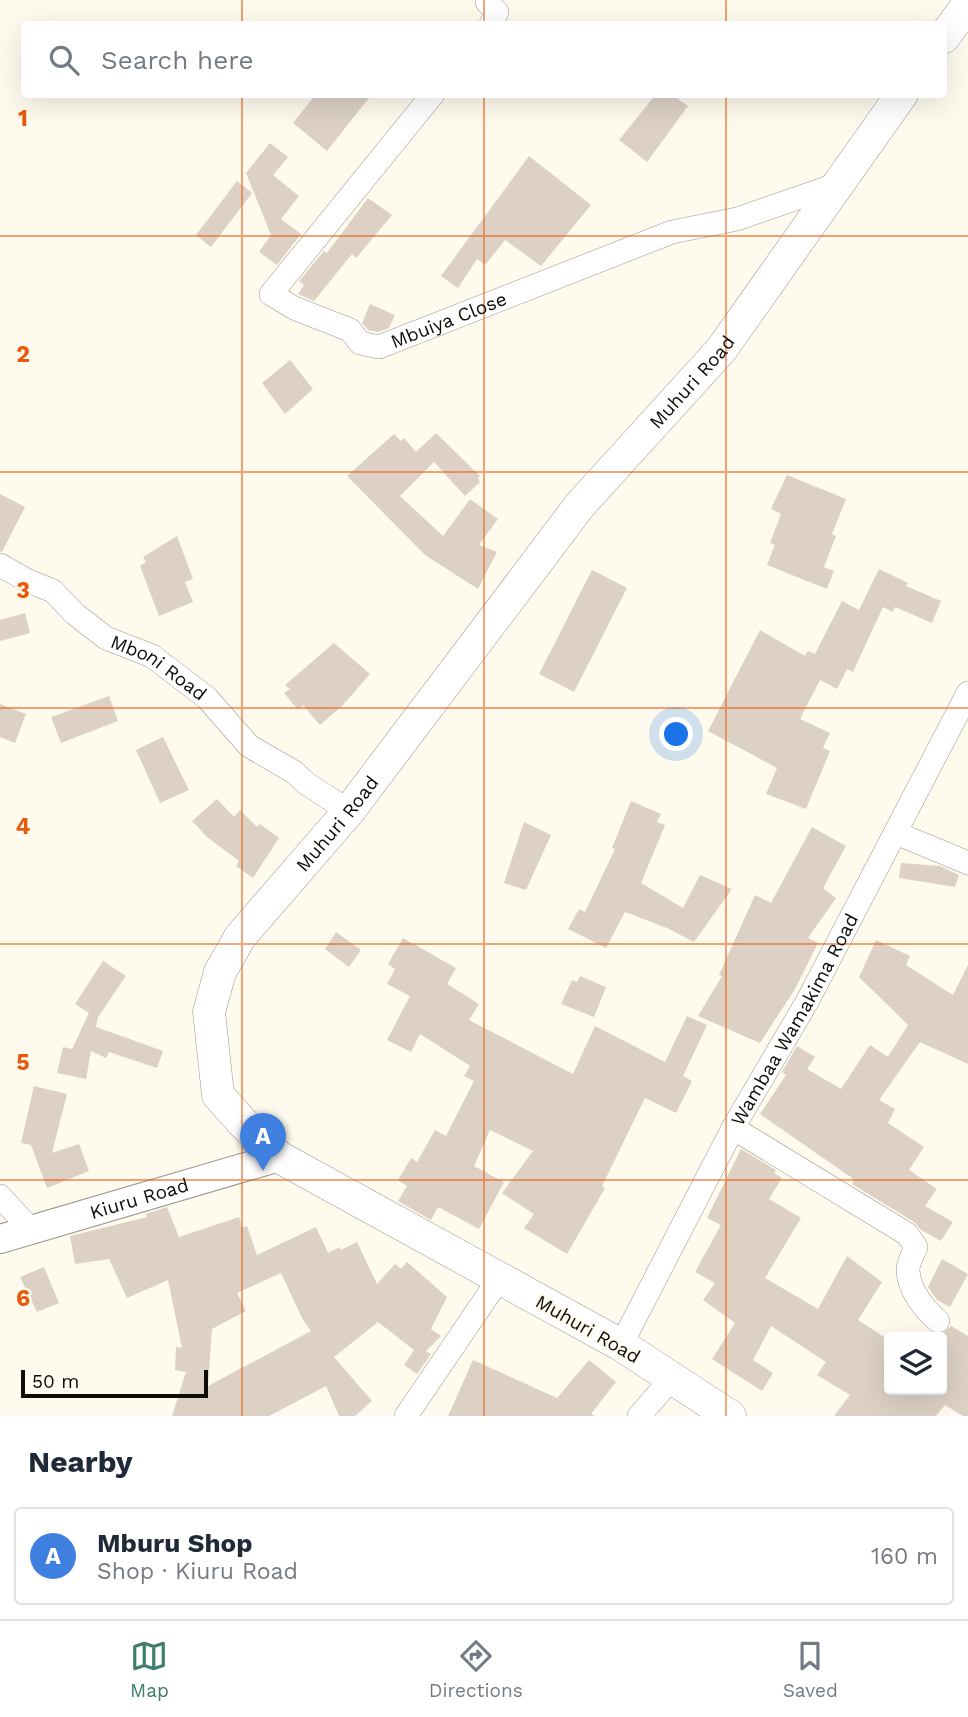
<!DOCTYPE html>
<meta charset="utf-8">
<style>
:root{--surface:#fff;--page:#f2f2f3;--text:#1f2937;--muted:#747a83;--line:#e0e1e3;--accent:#3d7d6c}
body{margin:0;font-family:"Work Sans",sans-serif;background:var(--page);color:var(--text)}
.controls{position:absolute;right:21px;bottom:21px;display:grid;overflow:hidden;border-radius:7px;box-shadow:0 7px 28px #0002}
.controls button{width:63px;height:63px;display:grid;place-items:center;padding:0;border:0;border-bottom:2px solid var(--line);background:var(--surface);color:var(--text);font:35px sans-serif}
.scale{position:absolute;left:21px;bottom:18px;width:187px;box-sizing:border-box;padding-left:7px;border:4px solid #0e0d08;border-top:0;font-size:19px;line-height:24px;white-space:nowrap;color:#0e0d08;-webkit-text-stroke:5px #fefaee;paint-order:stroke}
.you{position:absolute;left:677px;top:735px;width:24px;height:24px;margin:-18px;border:5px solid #fff;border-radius:50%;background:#1a73e8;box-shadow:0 0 0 10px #1a73e833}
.badge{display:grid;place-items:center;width:46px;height:46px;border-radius:50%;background:var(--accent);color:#fff;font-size:23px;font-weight:700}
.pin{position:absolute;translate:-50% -58px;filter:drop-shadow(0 2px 4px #0008)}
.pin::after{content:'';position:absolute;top:37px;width:24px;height:21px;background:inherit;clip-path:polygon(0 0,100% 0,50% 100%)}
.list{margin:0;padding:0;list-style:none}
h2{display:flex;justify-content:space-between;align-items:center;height:91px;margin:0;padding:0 28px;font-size:30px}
h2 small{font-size:23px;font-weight:400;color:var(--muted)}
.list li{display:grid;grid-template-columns:46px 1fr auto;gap:21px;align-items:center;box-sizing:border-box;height:98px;margin:0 14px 14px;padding:0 14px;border:2px solid var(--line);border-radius:7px}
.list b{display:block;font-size:26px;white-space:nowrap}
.list p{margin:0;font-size:23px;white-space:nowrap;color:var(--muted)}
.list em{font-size:23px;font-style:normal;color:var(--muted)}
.icon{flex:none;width:38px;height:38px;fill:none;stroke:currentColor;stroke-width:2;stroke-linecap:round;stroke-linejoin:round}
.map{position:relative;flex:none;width:968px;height:1416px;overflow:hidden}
.search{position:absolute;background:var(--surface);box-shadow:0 7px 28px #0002;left:21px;right:21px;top:21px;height:77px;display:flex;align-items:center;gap:18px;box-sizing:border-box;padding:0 24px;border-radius:7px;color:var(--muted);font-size:26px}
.sheet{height:203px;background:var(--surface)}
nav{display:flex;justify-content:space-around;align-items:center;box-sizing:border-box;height:98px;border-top:2px solid var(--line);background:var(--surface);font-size:19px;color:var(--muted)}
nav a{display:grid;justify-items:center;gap:4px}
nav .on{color:var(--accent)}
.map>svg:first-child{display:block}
.building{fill:#ddd1c5;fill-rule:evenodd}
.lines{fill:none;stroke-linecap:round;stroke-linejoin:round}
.minor-casing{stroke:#9c978a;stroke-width:24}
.tertiary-casing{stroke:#9c978a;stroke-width:30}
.secondary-casing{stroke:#9c978a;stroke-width:33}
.minor{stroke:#fff;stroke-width:23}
.tertiary{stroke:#fff;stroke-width:28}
.secondary{stroke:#fff;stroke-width:32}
.grid{fill:none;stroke:#e8590c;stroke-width:2;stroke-opacity:0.55}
.labels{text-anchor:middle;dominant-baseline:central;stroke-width:5;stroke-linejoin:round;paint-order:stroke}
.street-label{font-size:19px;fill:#0e0d08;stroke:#fefaee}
.grid-label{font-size:23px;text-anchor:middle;font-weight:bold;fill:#e8590c;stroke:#fefaee;stroke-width:5;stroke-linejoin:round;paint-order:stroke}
</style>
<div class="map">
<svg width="968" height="1416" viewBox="0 0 968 1416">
<rect width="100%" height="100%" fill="#fefaee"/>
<path class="building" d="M 316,94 L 372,94 L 327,151 L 293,123 Z
M 656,94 L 671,94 L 688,106 L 647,162 L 619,140 Z
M 270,143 L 288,157 L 273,175 L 299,196 L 281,219 L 301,234 L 277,265 L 259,252 L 271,235 L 246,173 Z
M 529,156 L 591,205 L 541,266 L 505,240 L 485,265 L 477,259 L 458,288 L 441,276 Z
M 237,181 L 252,193 L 211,247 L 196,235 Z
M 368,198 L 392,215 L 356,258 L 352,254 L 314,301 L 298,294 L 304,285 L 299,281 L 324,251 L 327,253 Z
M 370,304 L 395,315 L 389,328 L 378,332 L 368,330 L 362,323 Z
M 290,360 L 313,389 L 285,414 L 262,383 Z
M 436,433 L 480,476 L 478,479 L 480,482 L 465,496 L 434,462 L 400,496 L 443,536 L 470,499 L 498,519 L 479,545 L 497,552 L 478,589 L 425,555 L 347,476 L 394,434 L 401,441 L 404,438 L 416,452 Z
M 787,475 L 846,499 L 832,534 L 836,536 L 824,567 L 834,571 L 827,589 L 767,565 L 775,545 L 770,543 L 781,514 L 771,509 Z
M 0,494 L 25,507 L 2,552 L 0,551 Z
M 177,536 L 193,579 L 185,582 L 193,602 L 159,616 L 140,566 L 146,562 L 143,557 Z
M 879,569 L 908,583 L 906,586 L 941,601 L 932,623 L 895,607 L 893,612 L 883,607 L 853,672 L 847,669 L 837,689 L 820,680 L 800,719 L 830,733 L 823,748 L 830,751 L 806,809 L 766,794 L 777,768 L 708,731 L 760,630 L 805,656 L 808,651 L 815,654 L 842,601 L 859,610 Z
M 592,570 L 627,588 L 574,692 L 539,674 Z
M 25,613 L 30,633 L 0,641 L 0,620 Z
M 334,643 L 370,674 L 343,705 L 320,725 L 303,705 L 298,710 L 284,693 L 290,689 L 285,685 Z
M 109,696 L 118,721 L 61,743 L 51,717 Z
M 0,704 L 26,714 L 15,743 L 0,737 Z
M 163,737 L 189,790 L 160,803 L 136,750 Z
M 217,799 L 234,817 L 240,810 L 257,827 L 260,824 L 279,838 L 253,878 L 236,866 L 239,861 L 207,837 L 192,821 Z
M 631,801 L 661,814 L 657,822 L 665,825 L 641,883 L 683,908 L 700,875 L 732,889 L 694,942 L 667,928 L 625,912 L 606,948 L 568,929 L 579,909 L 585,912 L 615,849 L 612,848 Z
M 524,822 L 551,835 L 526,890 L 504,883 Z
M 812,827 L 846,846 L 823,888 L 836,898 L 808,938 L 818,943 L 795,989 L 760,1043 L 698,1016 L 722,976 L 719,975 L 755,895 L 771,903 Z
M 901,863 L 940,866 L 959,875 L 955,887 L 899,878 Z
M 336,932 L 361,950 L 349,967 L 325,949 Z
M 403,938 L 456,968 L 447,984 L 479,1004 L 469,1020 L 573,1074 L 595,1026 L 665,1062 L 687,1016 L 707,1025 L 683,1076 L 692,1081 L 676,1113 L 645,1098 L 602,1186 L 605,1188 L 567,1254 L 524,1228 L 534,1214 L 502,1193 L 533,1151 L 490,1130 L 474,1166 L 504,1182 L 479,1229 L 438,1207 L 431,1220 L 398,1201 L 407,1186 L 398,1180 L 411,1158 L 417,1162 L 435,1130 L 446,1136 L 474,1081 L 464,1076 L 470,1066 L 420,1034 L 411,1052 L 387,1040 L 410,996 L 387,984 L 395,969 L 388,964 Z
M 876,940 L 910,956 L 906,965 L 953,995 L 968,965 L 968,1064 L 920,1042 L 879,1100 L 895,1109 L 888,1123 L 924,1147 L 909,1170 L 937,1189 L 925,1206 L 953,1222 L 941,1241 L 921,1230 L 914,1222 L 852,1184 L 854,1180 L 852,1178 L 760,1114 L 786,1075 L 782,1072 L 797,1046 L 815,1057 L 807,1069 L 841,1089 L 870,1045 L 888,1057 L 908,1025 L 859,977 Z
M 103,961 L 126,976 L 98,1017 L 96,1027 L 163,1051 L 157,1068 L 109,1052 L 106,1058 L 91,1051 L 86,1079 L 57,1073 L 63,1047 L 72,1049 L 89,1013 L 75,1004 Z
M 580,976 L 606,987 L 594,1017 L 561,1004 L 572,980 L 577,982 Z
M 34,1086 L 67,1094 L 52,1153 L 79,1144 L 89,1171 L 47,1188 L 31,1145 L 21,1143 Z
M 741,1149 L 776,1170 L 774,1173 L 782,1178 L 769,1199 L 801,1218 L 765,1278 L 818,1309 L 847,1256 L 882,1282 L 858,1320 L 889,1340 L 889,1390 L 942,1390 L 942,1334 L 951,1326 L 968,1336 L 968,1416 L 963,1416 L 945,1405 L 936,1416 L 834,1416 L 850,1395 L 817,1375 L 826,1362 L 771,1326 L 753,1360 L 773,1373 L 762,1391 L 712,1359 L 735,1323 L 703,1300 L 715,1283 L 695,1272 L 721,1225 L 707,1218 Z
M 167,1207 L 179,1237 L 239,1217 L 242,1228 L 247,1226 L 257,1255 L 316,1227 L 328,1253 L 340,1247 L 341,1250 L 357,1242 L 377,1284 L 395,1264 L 401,1269 L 407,1262 L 447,1297 L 431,1329 L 441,1336 L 426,1351 L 431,1354 L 417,1374 L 404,1365 L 414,1350 L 378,1322 L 334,1357 L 372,1401 L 355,1416 L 339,1416 L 326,1386 L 269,1416 L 172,1416 L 186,1372 L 175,1370 L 176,1347 L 182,1348 L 168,1280 L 127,1298 L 109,1259 L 75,1264 L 70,1236 L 147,1217 L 146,1214 ZM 281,1273 L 303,1320 L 311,1331 L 208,1386 L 212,1329 L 246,1311 L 237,1293 Z
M 942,1259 L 968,1274 L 950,1307 L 937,1300 L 928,1287 Z
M 44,1267 L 59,1303 L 37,1312 L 20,1277 Z
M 473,1360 L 557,1398 L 589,1360 L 616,1382 L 591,1414 L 595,1416 L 448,1416 Z"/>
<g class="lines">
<defs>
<g id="minor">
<path d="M 487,2 L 497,12 L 491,24"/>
<path id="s1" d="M 433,94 L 271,294 L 294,308 L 350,330 L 360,343 L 379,347 L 672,232 L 737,219 L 838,184"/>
<path id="s2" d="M 0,565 L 28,581 L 53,591 L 75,614 L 106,638 L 152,656 L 207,698 L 249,746 L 294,772 L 307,784 L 349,811"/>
<path d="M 896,833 L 968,863"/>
<path d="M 733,1128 L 907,1234 L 916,1247 C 914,1253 908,1262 908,1269 C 908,1289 924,1309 938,1321"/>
<path d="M 0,1196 L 31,1230"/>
<path id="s3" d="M 621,1345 L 733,1128 L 808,1000 L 968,693"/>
<path d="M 406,1416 L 499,1279"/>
<path d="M 639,1416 L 672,1378"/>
</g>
<g id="tertiary">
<path id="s4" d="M 0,1239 L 279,1157"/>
</g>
<g id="secondary">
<path d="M 944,37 L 968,4"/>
<path id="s5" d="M 730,1416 L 621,1345 L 279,1157 L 242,1122 L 218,1095 L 209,1012 L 220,972 L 240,937 L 349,811 L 580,505 L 721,350 L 902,94"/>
</g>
</defs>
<use href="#minor" class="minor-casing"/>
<use href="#tertiary" class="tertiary-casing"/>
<use href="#secondary" class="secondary-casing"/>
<use href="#minor" class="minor"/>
<use href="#tertiary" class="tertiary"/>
<use href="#secondary" class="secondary"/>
</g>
<path class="grid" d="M 242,0 L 242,24M 484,0 L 484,24M 726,0 L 726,24M 242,94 L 242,1416M 484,94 L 484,1416M 726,94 L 726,1416M 0,236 L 968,236M 0,472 L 968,472M 0,708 L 968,708M 0,944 L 968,944M 0,1180 L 968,1180"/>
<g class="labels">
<g class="street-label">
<text stroke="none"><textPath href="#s1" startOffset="455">Mbuiya Close</textPath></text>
<text stroke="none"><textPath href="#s5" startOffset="1489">Muhuri Road</textPath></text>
<text stroke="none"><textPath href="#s2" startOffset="191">Mboni Road</textPath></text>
<text stroke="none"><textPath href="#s5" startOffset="922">Muhuri Road</textPath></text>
<text stroke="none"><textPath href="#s3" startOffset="369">Wambaa Wamakima Road</textPath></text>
<text stroke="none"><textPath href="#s4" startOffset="145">Kiuru Road</textPath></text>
<text transform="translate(588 1329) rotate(30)">Muhuri Road</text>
</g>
</g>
<g class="grid-label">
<text x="23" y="126">1</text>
<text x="23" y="362">2</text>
<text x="23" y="598">3</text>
<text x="23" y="834">4</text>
<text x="23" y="1070">5</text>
<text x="23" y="1306">6</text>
</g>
</svg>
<div class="controls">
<button><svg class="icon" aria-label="layers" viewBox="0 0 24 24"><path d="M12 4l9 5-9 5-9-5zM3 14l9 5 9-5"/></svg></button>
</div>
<div class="scale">50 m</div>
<div class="you"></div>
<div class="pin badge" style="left:263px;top:1171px;background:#3f7fe0">A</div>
<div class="search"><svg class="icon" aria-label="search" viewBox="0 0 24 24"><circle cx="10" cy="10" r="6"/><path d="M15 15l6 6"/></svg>Search here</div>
</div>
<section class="sheet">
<h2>Nearby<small></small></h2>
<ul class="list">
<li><span class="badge" style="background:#3f7fe0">A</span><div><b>Mburu Shop</b><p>Shop · Kiuru Road</p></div><em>160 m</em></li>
</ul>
</section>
<nav>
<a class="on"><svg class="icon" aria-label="map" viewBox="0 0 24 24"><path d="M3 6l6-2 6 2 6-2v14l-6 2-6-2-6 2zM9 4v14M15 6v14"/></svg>Map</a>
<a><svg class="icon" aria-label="directions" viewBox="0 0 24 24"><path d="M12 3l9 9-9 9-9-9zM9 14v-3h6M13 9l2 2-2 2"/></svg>Directions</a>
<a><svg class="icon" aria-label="saved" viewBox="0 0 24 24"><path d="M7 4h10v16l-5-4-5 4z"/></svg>Saved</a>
</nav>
